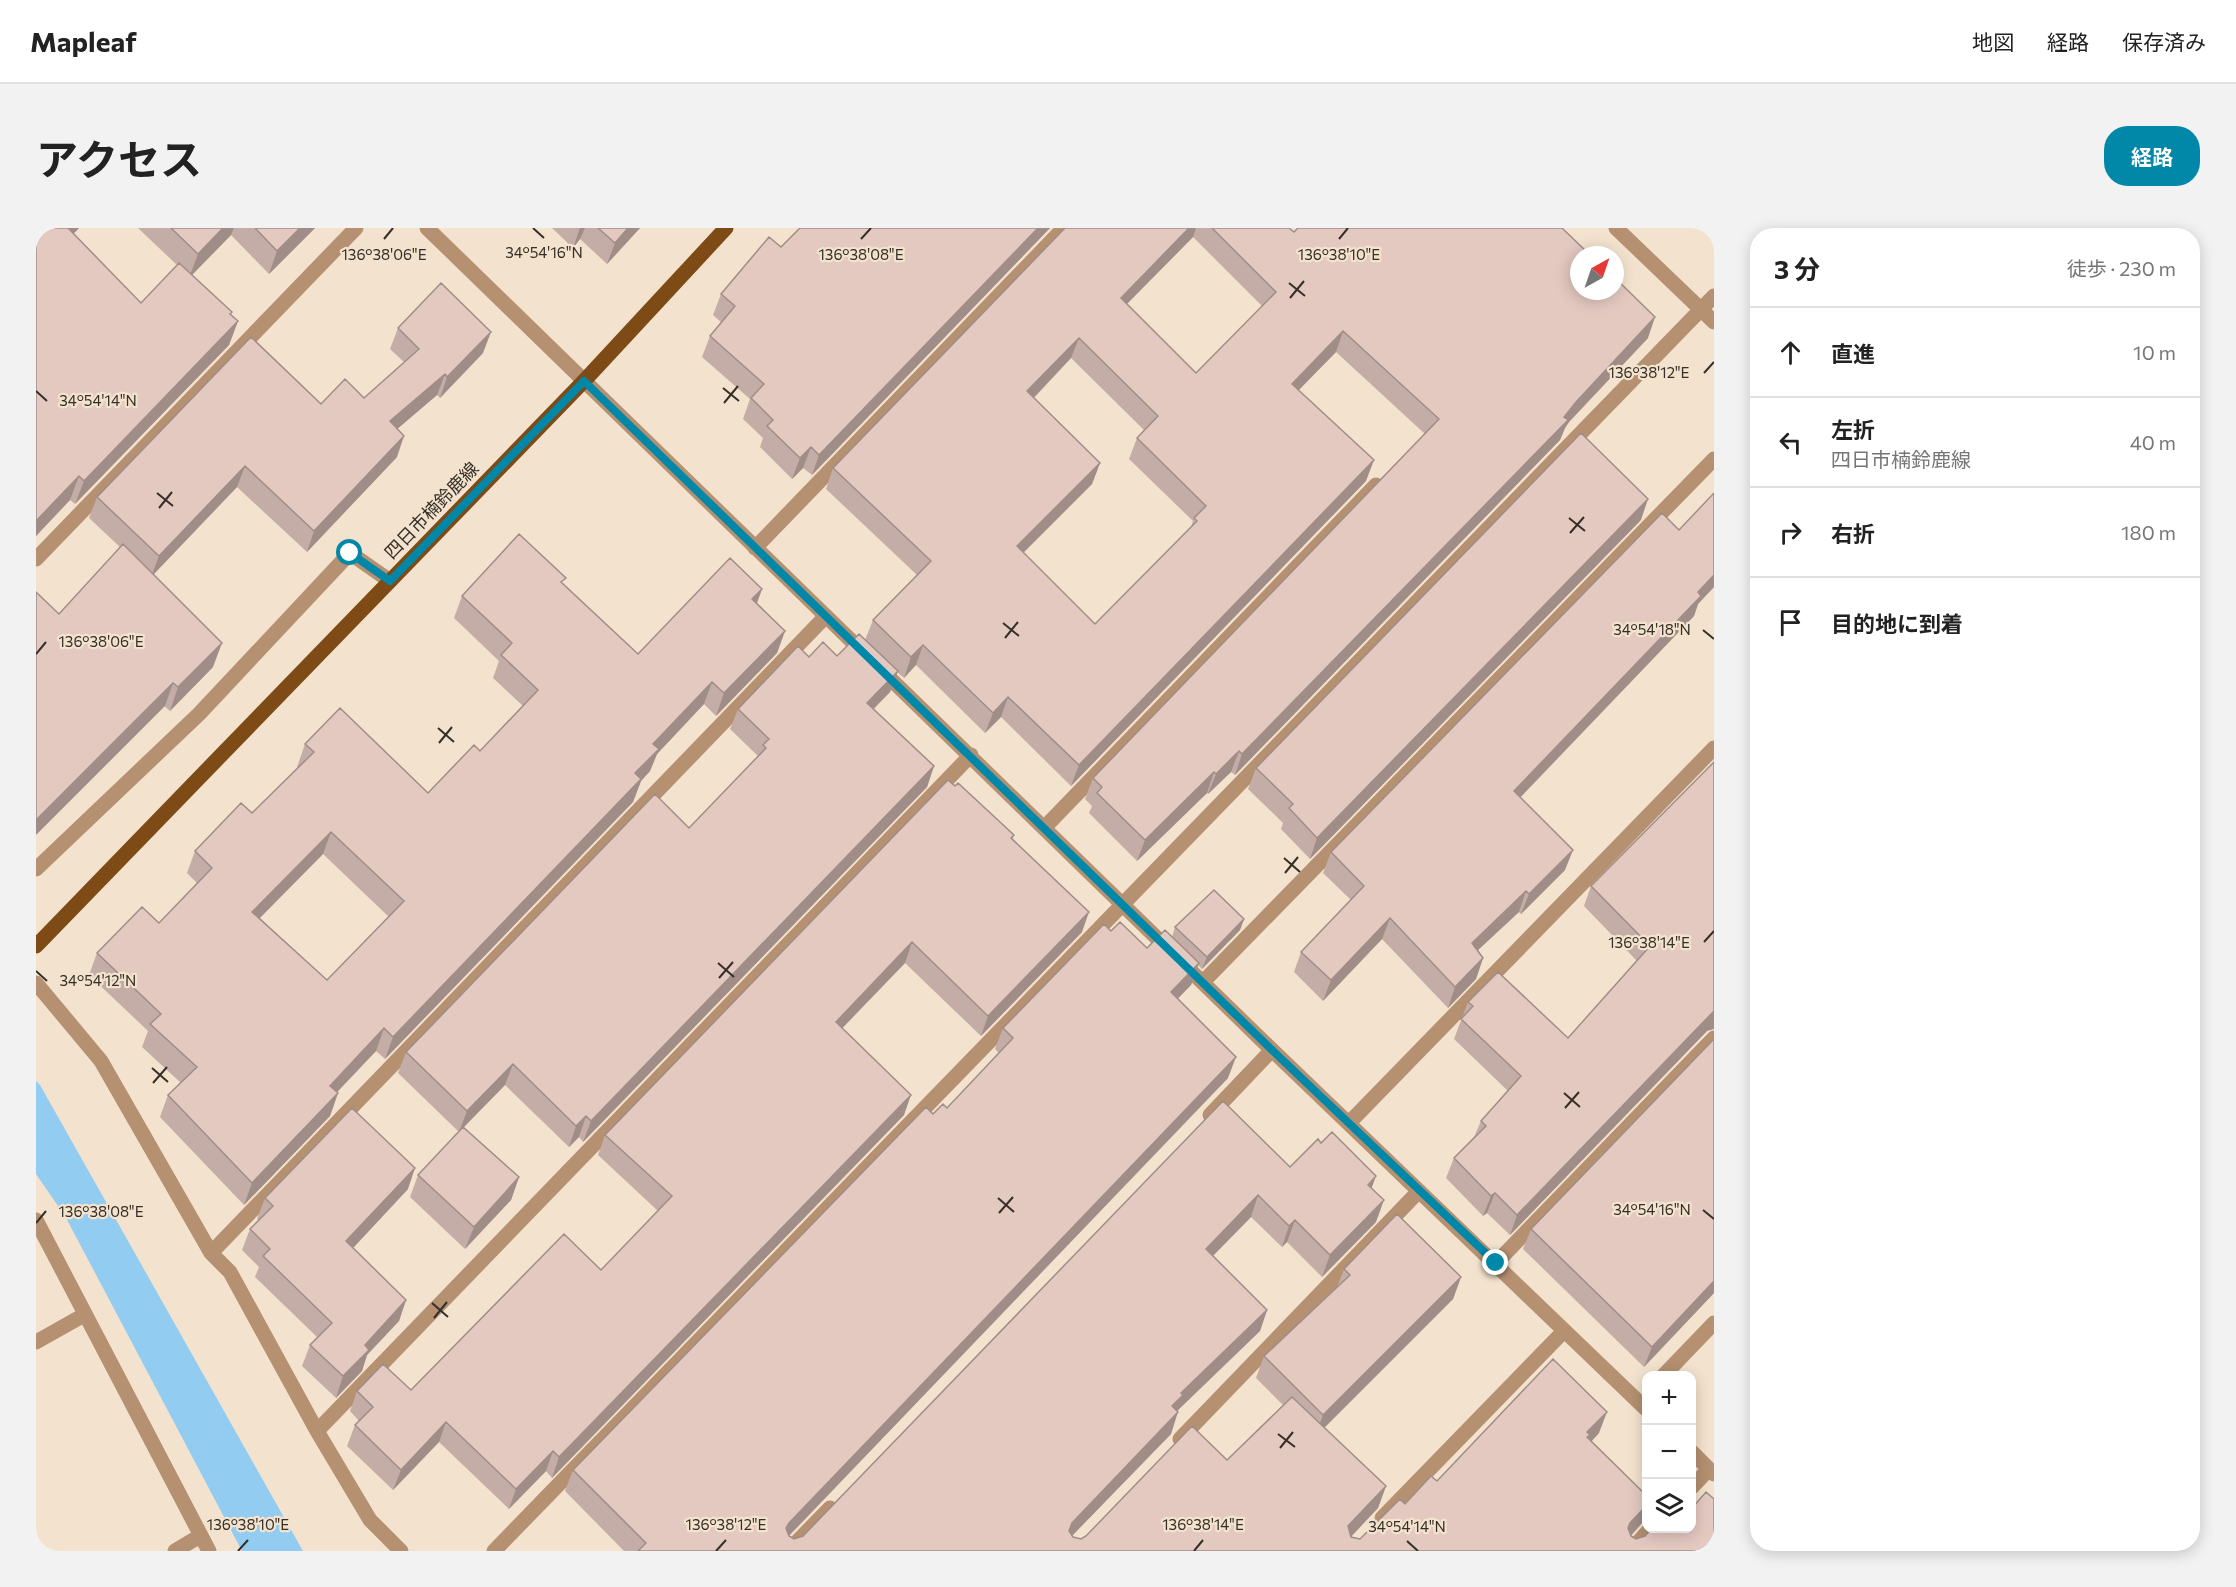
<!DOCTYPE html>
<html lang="ja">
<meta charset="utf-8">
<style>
:root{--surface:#fff;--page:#f2f2f2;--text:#222;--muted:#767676;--line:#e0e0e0;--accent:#0187a8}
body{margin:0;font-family:Commissioner,"Noto Sans JP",sans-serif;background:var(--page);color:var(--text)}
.controls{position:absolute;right:18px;bottom:18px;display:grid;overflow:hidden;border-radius:12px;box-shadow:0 3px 15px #0003}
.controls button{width:54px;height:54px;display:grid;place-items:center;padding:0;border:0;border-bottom:2px solid var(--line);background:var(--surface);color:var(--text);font:30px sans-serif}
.compass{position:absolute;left:1534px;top:18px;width:54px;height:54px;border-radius:50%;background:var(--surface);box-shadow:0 3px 15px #0003;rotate:40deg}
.stop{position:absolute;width:18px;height:18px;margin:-14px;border:4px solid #0187a8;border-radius:50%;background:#fff}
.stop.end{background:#0187a8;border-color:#fff;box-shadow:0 2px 6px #0008}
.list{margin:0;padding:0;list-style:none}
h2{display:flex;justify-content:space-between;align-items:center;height:78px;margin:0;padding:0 24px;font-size:26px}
h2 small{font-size:20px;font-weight:400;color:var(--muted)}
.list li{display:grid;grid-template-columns:39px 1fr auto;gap:18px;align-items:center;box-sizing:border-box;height:90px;padding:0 24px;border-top:2px solid var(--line)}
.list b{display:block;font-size:22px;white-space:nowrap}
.list p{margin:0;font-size:20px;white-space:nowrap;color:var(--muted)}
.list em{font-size:20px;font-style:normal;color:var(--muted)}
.icon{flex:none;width:33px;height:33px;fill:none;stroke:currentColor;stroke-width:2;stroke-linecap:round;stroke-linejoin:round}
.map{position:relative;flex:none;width:1678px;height:1323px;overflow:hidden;border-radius:24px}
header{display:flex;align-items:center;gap:36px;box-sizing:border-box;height:84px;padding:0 30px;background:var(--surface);border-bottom:2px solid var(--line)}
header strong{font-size:28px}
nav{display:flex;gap:33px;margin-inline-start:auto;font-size:21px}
.intro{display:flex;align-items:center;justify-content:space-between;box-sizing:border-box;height:144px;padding:0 36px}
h1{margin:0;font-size:42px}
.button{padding:15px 27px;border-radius:24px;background:var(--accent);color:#fff;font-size:21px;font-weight:700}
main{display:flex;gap:36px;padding:0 36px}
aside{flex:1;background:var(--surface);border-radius:24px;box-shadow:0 3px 15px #0003}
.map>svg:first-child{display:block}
.water{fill:#92ccf0}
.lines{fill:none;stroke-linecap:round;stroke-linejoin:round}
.street{stroke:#b59071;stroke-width:15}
.primary{stroke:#7e4b17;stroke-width:15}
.wall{fill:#c4ada6;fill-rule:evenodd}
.shaded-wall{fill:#a08d87}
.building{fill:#e4c9c1;stroke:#a08d87;stroke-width:1.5;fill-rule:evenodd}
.route{stroke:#0187a8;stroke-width:8}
.ticks{fill:none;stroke:#352f27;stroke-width:2}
.labels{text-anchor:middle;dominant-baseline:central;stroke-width:4.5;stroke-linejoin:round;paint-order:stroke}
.street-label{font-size:18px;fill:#352f27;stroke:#f3e3ce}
.ticks-label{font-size:15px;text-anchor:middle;fill:#352f27;stroke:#f3e3ce;stroke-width:4.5;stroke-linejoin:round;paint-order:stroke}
</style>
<header>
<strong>Mapleaf</strong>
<nav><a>地図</a><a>経路</a><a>保存済み</a></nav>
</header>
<div class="intro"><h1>アクセス</h1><a class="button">経路</a></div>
<main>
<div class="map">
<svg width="1678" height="1323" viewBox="0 0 1678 1323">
<rect width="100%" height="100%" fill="#f3e3ce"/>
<path class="water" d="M 0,853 L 4,857 L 267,1323 L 206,1323 L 29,988 L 0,946 Z"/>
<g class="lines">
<path class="street" d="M 391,0 L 1236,822 L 1610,1181
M 1580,0 L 1678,94
M 719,320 L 1028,0
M 0,331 L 320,0
M 1008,600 L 1340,257
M 0,641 L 163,486 L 314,325 L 354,353
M 1167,754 L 1678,231
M 0,755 L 65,833 L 175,1025 L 194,1044 L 281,1203 L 334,1292 L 365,1323
M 1174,887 L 1236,822
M 1313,895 L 1678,520
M 0,992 L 173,1323
M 175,1025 L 789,389
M 1460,1035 L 1678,810
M 0,1114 L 48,1087
M 1627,1148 L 1678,1095
M 281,1203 L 935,527
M 1144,1211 L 1383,963
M 1656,1224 L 1678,1246
M 1656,1259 L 1673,1241
M 1346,1290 L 1528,1103
M 139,1323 L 164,1308
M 458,1323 L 1678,68
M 752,1323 L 794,1280
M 1594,1323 L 1615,1300"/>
<path class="primary" d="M 0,718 L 548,153 L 690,0"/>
</g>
<path class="wall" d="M 0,0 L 43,0 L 37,6 L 105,75 L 141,37 L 102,0 L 279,0 L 233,46 L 195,7 L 156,47 L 202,93 L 193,117 L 39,276 L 34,272 L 0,308 Z
M 516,0 L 604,0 L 571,36 L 544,11 L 537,20 Z
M 764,0 L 1014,0 L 776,247 L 767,240 L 756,251 L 724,219 L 727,210 L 707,191 L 714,171 L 666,129 L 674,108 L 685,94 L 677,87 L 685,66 L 745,19 Z
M 1029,0 L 1253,0 L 1258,4 L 1527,1 L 1612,110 L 1533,194 L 1529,200 L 1524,212 L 1199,547 L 1195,544 L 1172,566 L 1171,565 L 1101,633 L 1053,585 L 1056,578 L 1049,571 L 1057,550 L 1389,206 L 1300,124 L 1263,162 L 1330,253 L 1035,558 L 965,489 L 949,505 L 880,437 L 868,450 L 861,444 L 854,464 L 838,481 L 898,538 L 891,559 L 547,914 L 543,909 L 533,919 L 469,857 L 428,899 L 483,949 L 475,972 L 429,1021 L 374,969 L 382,947 L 423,904 L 362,845 L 370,824 L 653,600 L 722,528 L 694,501 L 702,481 L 773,429 L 801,428 L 829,412 L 837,392 L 881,347 L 790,261 L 797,240 ZM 1157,9 L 1226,78 L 1160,145 L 1091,76 ZM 1035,130 L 1108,202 L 1101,210 L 1093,231 L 1157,293 L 1155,299 L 1059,396 L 987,325 L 1056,256 L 1064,235 L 998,170 Z
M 362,100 L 447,125 L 404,170 L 401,167 L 361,201 L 361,229 L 271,324 L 201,259 L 117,347 L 177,439 L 134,483 L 23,386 L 84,319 L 53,290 L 61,269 L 285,176 L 328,170 L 368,134 L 354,121 Z
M 1678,265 L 1678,359 L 1662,376 L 1658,388 L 1484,570 L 1529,642 L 1485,686 L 1483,684 L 1442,722 L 1447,730 L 1440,751 L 1412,780 L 1346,711 L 1287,773 L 1258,744 L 1265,724 L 1315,672 L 1287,645 L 1295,624 L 1643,302 Z
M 1605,292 L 1274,631 L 1245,601 L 1247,595 L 1212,561 L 1220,540 Z
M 527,356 L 602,426 L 726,361 L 721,375 L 749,403 L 741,425 L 680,488 L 668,476 L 621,526 L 614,543 L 605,553 L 597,574 L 349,831 L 340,823 L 301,864 L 302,865 L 294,888 L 208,977 L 124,889 L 132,867 L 145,855 L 106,819 L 112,803 L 53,747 L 61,725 L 123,695 L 161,655 L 151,645 L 159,623 L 216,585 L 262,540 L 261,539 L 269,516 L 392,565 L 444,523 L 487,478 L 457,450 L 463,433 L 418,390 L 426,368 ZM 287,626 L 353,689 L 291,752 L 224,690 Z
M 1678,534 L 1671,803 L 1474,1007 L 1451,985 L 1447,988 L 1410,950 L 1418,930 L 1438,909 L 1445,893 L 1472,863 L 1418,811 L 1432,774 L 1532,810 L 1601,733 L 1548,678 L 1555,658 Z
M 978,607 L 977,611 L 1046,704 L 945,808 L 869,735 L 806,800 L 868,887 L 516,1250 L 510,1243 L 473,1281 L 403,1214 L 357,1262 L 311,1218 L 319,1197 L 323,1193 L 314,1183 L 321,1163 L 375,1162 L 565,1042 L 622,983 L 562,927 L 569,907 Z
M 1208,691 L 1204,702 L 1166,741 L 1162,737 L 1155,757 L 1141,771 L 1192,850 L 753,1308 L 758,1311 L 767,1308 L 1285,915 L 1335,960 L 1340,994 L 1286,1049 L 1251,1014 L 1246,1019 L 1215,989 L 1177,1028 L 1231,1082 L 1224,1103 L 1141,1183 L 1135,1206 L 1036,1308 L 1037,1309 L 1045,1311 L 1191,1232 L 1247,1177 L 1220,1150 L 1228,1128 L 1301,1059 L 1308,1041 L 1425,1049 L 1417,1071 L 1288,1200 L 1350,1258 L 1342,1280 L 1315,1309 L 1324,1311 L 1369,1276 L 1401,1253 L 1563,1205 L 1555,1214 L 1611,1268 L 1611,1285 L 1607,1294 L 1595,1308 L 1600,1311 L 1656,1300 L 1678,1323 L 588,1323 L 529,1263 L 537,1242 L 897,886 L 911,880 L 963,825 L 959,821 L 967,800 L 1075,703 L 1111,720 L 1136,709 L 1139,699 Z
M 1678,811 L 1678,1065 L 1608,1139 L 1487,1021 L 1495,1001 Z
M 372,961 L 317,1020 L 370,1072 L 363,1093 L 331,1127 L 326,1143 L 300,1170 L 266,1138 L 274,1117 L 281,1109 L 219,1049 L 223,1039 L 206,1022 L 214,1001 L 222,992 L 221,991 L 229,970 Z"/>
<path class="shaded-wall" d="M 30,0 L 43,0 L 22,22 Z
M 187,0 L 198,0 L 195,7 L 153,50 L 162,26 Z
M 264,0 L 279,0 L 233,46 L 241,23 Z
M 544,0 L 549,0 L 544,11 L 537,20 Z
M 592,0 L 604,0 L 571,36 L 579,15 Z
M 1002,0 L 1014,0 L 776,247 L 783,227 Z
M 1153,0 L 1160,0 L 1157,9 L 1077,90 L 1085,70 Z
M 1619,89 L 1612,110 L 1533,194 L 1529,200 L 1524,212 L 1199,547 L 1206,526 L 1528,189 L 1540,174 Z
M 202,93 L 193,117 L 39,276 L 48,253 Z
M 1307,103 L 1300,124 L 1249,176 L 1256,156 Z
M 455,104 L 447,125 L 404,170 L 411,149 Z
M 1043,110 L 1035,130 L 984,184 L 991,163 Z
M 409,146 L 401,167 L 346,214 L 354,193 Z
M 368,208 L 361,229 L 271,324 L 278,303 Z
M 775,219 L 767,240 L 756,251 L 764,230 Z
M 1338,232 L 1330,253 L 1035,558 L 1043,537 Z
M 1064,235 L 1056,256 L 973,339 L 981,318 Z
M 209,238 L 201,259 L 115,349 L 123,328 Z
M 43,248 L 34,272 L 0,308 L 0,293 Z
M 1612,271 L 1605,292 L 1274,631 L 1281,610 Z
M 1678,347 L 1678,359 L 1662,376 L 1658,388 L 1470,584 L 1478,563 Z
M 726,361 L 718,383 L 716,371 Z
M 749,403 L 741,425 L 680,488 L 688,465 Z
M 186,415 L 177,439 L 134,483 L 142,459 Z
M 887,417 L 880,437 L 868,450 L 875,429 Z
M 862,443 L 854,464 L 823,495 L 831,475 Z
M 676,454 L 668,476 L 621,526 L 614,543 L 605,553 L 597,574 L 349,831 L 357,809 L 599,545 L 617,516 Z
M 137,455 L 129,478 L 0,607 L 0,592 Z
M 972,469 L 965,489 L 949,505 L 957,485 Z
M 1203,523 L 1195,544 L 1172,566 L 1180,546 Z
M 898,538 L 891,559 L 547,914 L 555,893 Z
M 1178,544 L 1171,565 L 1101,633 L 1109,612 Z
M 295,604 L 287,626 L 208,706 L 216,684 Z
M 1537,622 L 1529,642 L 1485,686 L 1493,666 Z
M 1490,663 L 1483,684 L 1428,735 L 1436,715 Z
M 1053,684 L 1046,704 L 945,808 L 952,788 Z
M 1354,690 L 1346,711 L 1287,773 L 1295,752 Z
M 1208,691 L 1204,702 L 1166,741 L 1171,729 Z
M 876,714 L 869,735 L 793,814 L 800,794 Z
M 1447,730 L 1440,751 L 1412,780 L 1419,759 Z
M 1163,735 L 1155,757 L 1127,786 L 1135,764 Z
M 1678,783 L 1678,801 L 1671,803 L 1474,1007 L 1481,987 Z
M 348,800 L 340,823 L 286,880 L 294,858 Z
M 1200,829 L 1192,850 L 745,1316 L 753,1295 Z
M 477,836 L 469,857 L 423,904 L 431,883 Z
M 302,865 L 294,888 L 208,977 L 216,955 Z
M 875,867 L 868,887 L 516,1250 L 523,1229 Z
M 550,888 L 543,909 L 533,919 L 540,898 Z
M 379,940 L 372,961 L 303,1035 L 310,1013 Z
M 1340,948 L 1332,970 L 1332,957 Z
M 483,949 L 475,972 L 429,1021 L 438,999 Z
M 1459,965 L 1451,985 L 1447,988 L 1455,968 Z
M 1222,967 L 1215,989 L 1162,1043 L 1170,1021 Z
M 1348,972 L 1340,994 L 1286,1049 L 1294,1027 Z
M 1259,992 L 1251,1014 L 1246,1019 L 1253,998 Z
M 1425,1049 L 1417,1071 L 1279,1209 L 1287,1187 Z
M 1678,1053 L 1678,1065 L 1608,1139 L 1616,1119 Z
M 370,1072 L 363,1093 L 331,1127 L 326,1143 L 300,1170 L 307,1148 L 329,1117 Z
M 1231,1082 L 1224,1103 L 1141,1183 L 1142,1184 L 1135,1206 L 1028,1316 L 1036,1295 L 1136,1178 L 1145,1165 Z
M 1571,1184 L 1563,1205 L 1549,1220 L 1551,1204 Z
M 410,1194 L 403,1214 L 357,1262 L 365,1242 Z
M 517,1223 L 510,1243 L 473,1281 L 480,1261 Z
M 1350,1258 L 1342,1280 L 1304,1320 L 1312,1298 Z
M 1611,1277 L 1611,1285 L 1607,1294 L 1586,1317 L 1594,1295 Z"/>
<path class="building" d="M 0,0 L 32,0 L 105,75 L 143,35 L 196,84 L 194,86 L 202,93 L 48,253 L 43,248 L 0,293 Z
M 135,0 L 187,0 L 162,26 Z
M 219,0 L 264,0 L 241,23 Z
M 562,0 L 592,0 L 579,15 Z
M 764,0 L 1002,0 L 783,227 L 775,219 L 764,230 L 731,198 L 737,192 L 715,170 L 728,156 L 674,108 L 699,78 L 685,66 L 733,9 L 745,19 Z
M 1029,0 L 1153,0 L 1085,70 L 1160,145 L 1240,64 L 1176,0 L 1253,0 L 1258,4 L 1262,0 L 1526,0 L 1554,27 L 1543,27 L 1543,63 L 1579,63 L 1579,50 L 1619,89 L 1540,174 L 1528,189 L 1532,192 L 1206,526 L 1203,523 L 1180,546 L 1178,544 L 1109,612 L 1061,565 L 1066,559 L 1057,550 L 1403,191 L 1307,103 L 1256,156 L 1338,232 L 1043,537 L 972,469 L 957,485 L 887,417 L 875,429 L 837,392 L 895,333 L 797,240 ZM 1043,110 L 1122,188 L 1101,210 L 1170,278 L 1158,290 L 1161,293 L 1059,396 L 981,318 L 1064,235 L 991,163 Z
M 405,55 L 455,104 L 411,149 L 409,146 L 354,193 L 368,208 L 278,303 L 209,238 L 123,328 L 61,269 L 215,109 L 285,176 L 309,151 L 328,170 L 383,121 L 362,100 Z
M 1545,205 L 1612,271 L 1281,610 L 1253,580 L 1257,576 L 1220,540 Z
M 1678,265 L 1678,347 L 1662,364 L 1665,368 L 1478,563 L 1537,622 L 1493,666 L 1490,663 L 1436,715 L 1447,730 L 1419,759 L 1354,690 L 1295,752 L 1265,724 L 1328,658 L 1295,624 L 1626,285 L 1643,302 Z
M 483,306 L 530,350 L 525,354 L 602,426 L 694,330 L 726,361 L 716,371 L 749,403 L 688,465 L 676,454 L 617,516 L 623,521 L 599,545 L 605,551 L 357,809 L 348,800 L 294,858 L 302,865 L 216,955 L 132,867 L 161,839 L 114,796 L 125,786 L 61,725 L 106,679 L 123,695 L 176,640 L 159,623 L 205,575 L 216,585 L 278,524 L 269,516 L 304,480 L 392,565 L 438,517 L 444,523 L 502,462 L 465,427 L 476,415 L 426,368 ZM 295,604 L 368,673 L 291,752 L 216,684 Z
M 87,316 L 186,415 L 142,459 L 137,455 L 0,592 L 0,364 L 23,386 Z
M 823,406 L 862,443 L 831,475 L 898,538 L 555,893 L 550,888 L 540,898 L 477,836 L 431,883 L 370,824 L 619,566 L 653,600 L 730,520 L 727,517 L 733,511 L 702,481 L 762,418 L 773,429 L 787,414 L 801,428 Z
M 1678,534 L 1678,783 L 1481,987 L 1459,965 L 1455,968 L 1418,930 L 1450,898 L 1445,893 L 1485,848 L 1425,791 L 1437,778 L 1432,774 L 1462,744 L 1532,810 L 1614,718 L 1555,658 Z
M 912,552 L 919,558 L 922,555 L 978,607 L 975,610 L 1053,684 L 952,788 L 876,714 L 800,794 L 875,867 L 523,1229 L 517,1223 L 480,1261 L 410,1194 L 365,1242 L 319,1197 L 337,1179 L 321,1163 L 347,1136 L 375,1162 L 528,1006 L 565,1042 L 636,968 L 569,907 Z
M 1178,662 L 1208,691 L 1171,729 L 1139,699 Z
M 1084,694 L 1111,720 L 1129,702 L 1163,735 L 1135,764 L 1200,829 L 753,1295 L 750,1300 L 753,1308 L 758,1311 L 767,1308 L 1187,873 L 1254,939 L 1282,911 L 1285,915 L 1296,904 L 1340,948 L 1332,957 L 1348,972 L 1294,1027 L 1259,992 L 1253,998 L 1222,967 L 1170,1021 L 1231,1082 L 1145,1165 L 1147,1167 L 1136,1178 L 1142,1184 L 1036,1295 L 1033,1303 L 1037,1309 L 1045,1311 L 1050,1308 L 1156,1198 L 1191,1232 L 1256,1169 L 1350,1258 L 1312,1298 L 1315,1309 L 1324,1311 L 1364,1271 L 1369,1276 L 1395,1248 L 1401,1253 L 1517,1131 L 1571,1184 L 1551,1204 L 1554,1207 L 1551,1209 L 1611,1268 L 1611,1277 L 1594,1295 L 1592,1300 L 1595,1308 L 1600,1311 L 1609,1308 L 1616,1300 L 1656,1300 L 1656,1280 L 1670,1264 L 1678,1271 L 1678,1323 L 602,1323 L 610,1315 L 537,1242 L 890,879 L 897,886 L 907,876 L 911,880 L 977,810 L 967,800 L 1068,696 L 1075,703 Z
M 1678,811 L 1678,1053 L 1616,1119 L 1495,1001 Z
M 316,880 L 379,940 L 310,1013 L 370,1072 L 329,1117 L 333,1122 L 307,1148 L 274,1117 L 296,1095 L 227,1028 L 234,1021 L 214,1001 L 237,978 L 229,970 Z
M 427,899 L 483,949 L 438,999 L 382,947 Z
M 1361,986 L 1425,1049 L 1287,1187 L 1228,1128 L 1314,1047 L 1308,1041 Z"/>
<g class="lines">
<path class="route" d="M 314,325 L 354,353 L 548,153 L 1236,822 L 1460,1035"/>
</g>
<path class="ticks" d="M 497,0 L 508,10M 348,11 L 357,0M 825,11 L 835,0M 1303,11 L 1312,0M 1253,55 L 1269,68M 1254,70 L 1268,53M 1668,145 L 1678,134M 687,160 L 703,173M 0,163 L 11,173M 688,175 L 702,158M 121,265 L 137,278M 123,280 L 136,264M 1533,290 L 1549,303M 1534,305 L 1548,289M 967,395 L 983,408M 1667,402 L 1678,411M 969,410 L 982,394M 0,426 L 10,414M 402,500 L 418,514M 403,515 L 416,499M 1248,630 L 1264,644M 1249,645 L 1262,629M 1668,714 L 1678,703M 682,735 L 698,749M 0,743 L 11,753M 683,750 L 697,734M 116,840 L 132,854M 117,855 L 131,839M 1528,865 L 1544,879M 1529,880 L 1543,864M 962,970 L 978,984M 1667,982 L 1678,991M 963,985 L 977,969M 0,995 L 10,983M 396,1075 L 412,1089M 398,1090 L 411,1074M 1242,1206 L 1259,1219M 1244,1220 L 1257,1204M 1371,1313 L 1382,1323M 202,1323 L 212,1312M 680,1323 L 690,1312M 1158,1323 L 1167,1312"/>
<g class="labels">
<g class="street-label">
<text transform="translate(395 282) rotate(-46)">四日市楠鈴鹿線</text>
</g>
</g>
<g class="ticks-label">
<text x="508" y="30">34°54'16"N</text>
<text x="348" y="32">136°38'06"E</text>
<text x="825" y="32">136°38'08"E</text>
<text x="1303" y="32">136°38'10"E</text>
<text x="1613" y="150">136°38'12"E</text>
<text x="62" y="178">34°54'14"N</text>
<text x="1616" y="407">34°54'18"N</text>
<text x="65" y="419">136°38'06"E</text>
<text x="1613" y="720">136°38'14"E</text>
<text x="62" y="758">34°54'12"N</text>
<text x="1616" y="987">34°54'16"N</text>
<text x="65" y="989">136°38'08"E</text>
<text x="212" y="1302">136°38'10"E</text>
<text x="690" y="1302">136°38'12"E</text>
<text x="1167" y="1302">136°38'14"E</text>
<text x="1371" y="1304">34°54'14"N</text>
</g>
</svg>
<div class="controls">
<button>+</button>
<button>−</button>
<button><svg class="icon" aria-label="layers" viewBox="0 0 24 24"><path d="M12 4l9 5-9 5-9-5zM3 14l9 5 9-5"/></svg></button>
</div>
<svg class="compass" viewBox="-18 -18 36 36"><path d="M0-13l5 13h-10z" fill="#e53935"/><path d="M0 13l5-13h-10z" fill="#767676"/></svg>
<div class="stop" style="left:314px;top:325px"></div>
<div class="stop end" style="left:1460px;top:1035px"></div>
</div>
<aside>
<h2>3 分<small>徒歩 · 230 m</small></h2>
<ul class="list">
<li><svg class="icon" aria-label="ahead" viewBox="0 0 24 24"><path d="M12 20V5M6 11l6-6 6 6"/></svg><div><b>直進</b></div><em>10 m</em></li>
<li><svg class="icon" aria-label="left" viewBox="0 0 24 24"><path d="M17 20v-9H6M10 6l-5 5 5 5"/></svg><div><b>左折</b><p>四日市楠鈴鹿線</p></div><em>40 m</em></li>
<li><svg class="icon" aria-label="right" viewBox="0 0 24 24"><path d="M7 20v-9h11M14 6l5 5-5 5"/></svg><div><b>右折</b></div><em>180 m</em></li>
<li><svg class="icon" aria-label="arrive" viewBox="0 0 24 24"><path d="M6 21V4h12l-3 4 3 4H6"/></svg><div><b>目的地に到着</b></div></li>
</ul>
</aside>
</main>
